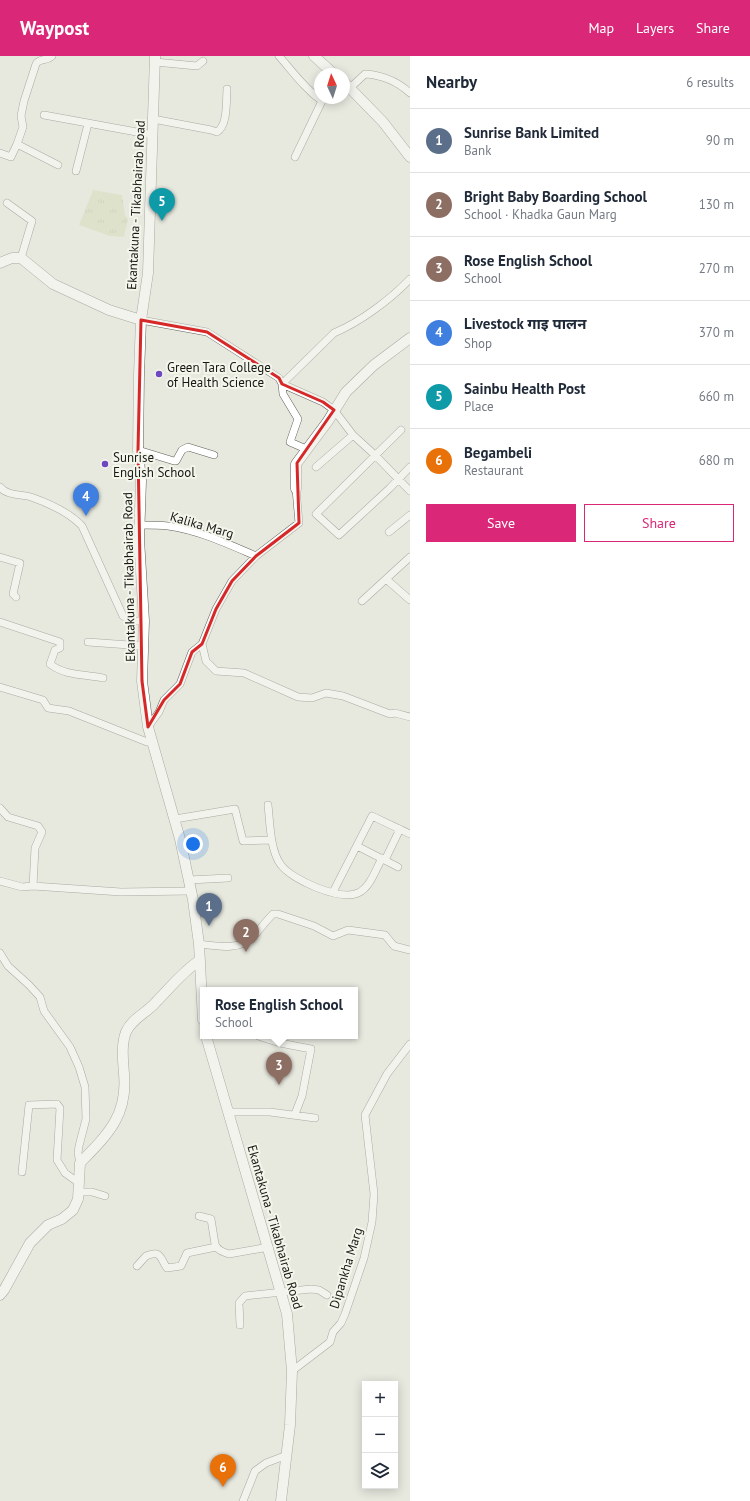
<!DOCTYPE html>
<meta charset="utf-8">
<style>
:root{--surface:#fff;--page:#f2f2f3;--text:#1f2937;--muted:#747a83;--line:#e0e1e3;--accent:#db2777}
body{margin:0;font-family:"PT Sans","Noto Sans Devanagari",sans-serif;background:var(--page);color:var(--text)}
.controls{position:absolute;right:12px;bottom:12px;display:grid;overflow:hidden;border-radius:0px;box-shadow:0 2px 10px #0003}
.controls button{width:36px;height:36px;display:grid;place-items:center;padding:0;border:0;border-bottom:1px solid var(--line);background:var(--surface);color:var(--text);font:20px sans-serif}
.compass{position:absolute;left:314px;top:12px;width:36px;height:36px;border-radius:50%;background:var(--surface);box-shadow:0 2px 10px #0003;rotate:356deg}
.you{position:absolute;left:193px;top:788px;width:14px;height:14px;margin:-10px;border:3px solid #fff;border-radius:50%;background:#1a73e8;box-shadow:0 0 0 6px #1a73e833}
.badge{display:grid;place-items:center;width:26px;height:26px;border-radius:50%;background:var(--accent);color:#fff;font-size:13px;font-weight:700}
.pin{position:absolute;translate:-50% -33px;filter:drop-shadow(0 1px 2px #0008)}
.pin::after{content:'';position:absolute;top:21px;width:14px;height:12px;background:inherit;clip-path:polygon(0 0,100% 0,50% 100%)}
.popup{position:absolute;left:200px;top:931px;width:158px;height:52px;box-sizing:border-box;display:grid;place-content:center;border-radius:0px;background:var(--surface);filter:drop-shadow(0 1px 3px #0005);font-size:13px;white-space:nowrap;color:var(--muted)}
.popup b{font-size:15px;color:var(--text)}
.popup::after{content:'';position:absolute;left:50%;top:100%;margin-left:-8px;border:8px solid transparent;border-top-color:var(--surface)}
.list{margin:0;padding:0;list-style:none}
h2{display:flex;justify-content:space-between;align-items:center;height:52px;margin:0;padding:0 16px;font-size:17px}
h2 small{font-size:13px;font-weight:400;color:var(--muted)}
.list li{display:grid;grid-template-columns:26px 1fr auto;gap:12px;align-items:center;box-sizing:border-box;height:64px;padding:0 16px;border-top:1px solid var(--line)}
.list b{display:block;font-size:15px;white-space:nowrap}
.list p{margin:0;font-size:13px;white-space:nowrap;color:var(--muted)}
.list em{font-size:13px;font-style:normal;color:var(--muted)}
.actions{display:flex;gap:8px;padding:12px 16px}
.actions a{flex:1;padding:9px 0;border:1px solid var(--accent);border-radius:0px;text-align:center;font-size:14px;color:var(--accent)}
.actions .main{background:var(--accent);color:#fff}
.icon{flex:none;width:22px;height:22px;fill:none;stroke:currentColor;stroke-width:2;stroke-linecap:round;stroke-linejoin:round}
.map{position:relative;flex:none;width:410px;height:1445px;overflow:hidden}
header{display:flex;align-items:center;gap:24px;box-sizing:border-box;height:56px;padding:0 20px;background:var(--accent);color:#fff}
header strong{font-size:19px}
nav{display:flex;gap:22px;margin-inline-start:auto;font-size:14px}
main{display:flex}
aside{flex:1;background:var(--surface)}
.map>svg:first-child{display:block}
.grass{fill:url(#grass-tufts)}
.lines{fill:none;stroke-linecap:round;stroke-linejoin:round}
.street-casing{stroke:#5e5f57;stroke-width:8}
.secondary-casing{stroke:#5e5f57;stroke-width:11}
.street{stroke:#fff;stroke-width:7}
.secondary{stroke:#fff;stroke-width:10}
.marked{fill:none;stroke:#d62828;stroke-width:3;stroke-linejoin:round}
.poi-dot{fill:#6f47c0;stroke:#f4f6ec;stroke-width:1.5}
.labels{text-anchor:middle;dominant-baseline:central;stroke-width:4;stroke-linejoin:round;paint-order:stroke}
.street-label{font-size:13px;fill:#181915;stroke:#f4f6ec}
.poi-label{font-size:13px;fill:#181915;stroke:#f4f6ec;text-anchor:start}
</style>
<header>
<strong>Waypost</strong>
<nav><a>Map</a><a>Layers</a><a>Share</a></nav>
</header>
<main>
<div class="map">
<svg width="410" height="1445" viewBox="0 0 410 1445">
<defs>
<pattern id="grass-tufts" width="24" height="20" patternUnits="userSpaceOnUse"><rect width="24" height="20" fill="#d4d9b4"/><path d="M3 7l-1-3M5 7V3M7 7l1-3M15 17l-1-3M17 17v-4M19 17l1-3" fill="none" stroke="#b5ba9a"/></pattern>
</defs>
<rect width="100%" height="100%" fill="#e7e9df"/>
<path class="grass" d="M 93,134 L 122,139 L 125,159 L 128,163 L 124,181 L 110,180 L 79,169 Z"/>
<g class="lines">
<defs>
<path id="street" d="M 52,0 C 48,5 39,2 36,8 L 24,45 L 21,60 L 23,71 L 17,88 L 58,109
M 279,0 C 293,16 305,33 322,45 L 324,42
M 155,6 L 197,10 L 203,5
M 350,32 L 365,18 C 382,19 398,26 410,37
M 44,59 L 153,79
M 153,63 L 211,74 L 217,76 C 228,69 226,46 227,33
M 0,97 L 11,101 L 17,88
M 295,101 L 322,45
M 76,115 L 88,68
M 7,147 L 32,165 L 21,202
M 410,223 C 390,244 360,266 334,277 L 282,328 L 323,346 L 334,354 L 353,379 L 376,400 L 410,435
M 141,264 L 207,276 L 279,322 L 282,328 L 283,338 L 298,363 L 290,386 L 306,393
M 401,374 L 316,458 L 339,479 L 390,432 L 410,411
M 138,394 L 174,405 L 176,405 L 182,394 L 188,391 L 214,399
M 316,411 L 353,379
M 0,431 C 7,440 21,438 31,441 C 48,447 70,457 82,470 L 123,560 L 133,565 L 144,565
M 140,469 C 149,469 159,469 168,470 C 198,474 228,488 256,500
M 389,476 L 410,459
M 0,501 L 20,507 L 13,538 L 16,541
M 386,523 L 410,544
M 362,545 L 410,501
M 0,566 L 60,586 L 60,592 L 55,594 L 50,608 C 65,620 84,618 103,622
M 88,586 L 143,590
M 202,588 L 206,605 L 216,615 L 244,617 L 298,641 L 312,642 L 326,637 L 343,640 L 390,658 L 395,657 L 410,661
M 0,631 L 43,644 L 48,652 L 69,655 L 147,686 L 152,686
M 148,671 L 159,656 L 164,644 L 180,628 L 192,596 L 202,588 L 216,553 L 232,525 L 256,500 L 299,467 L 296,433
M 268,749 C 270,766 270,795 281,809 C 292,824 340,845 358,837 C 370,832 376,813 382,802
M 0,752 L 8,761 L 38,770 L 42,776 L 35,792 L 33,830
M 175,763 L 235,753 L 243,785 L 272,784
M 357,790 L 398,811
M 385,804 L 400,773
M 189,824 L 228,822
M 0,825 L 22,831 L 33,830 L 121,836 L 190,835
M 333,836 L 372,760 L 410,778
M 199,888 C 216,890 241,895 254,880 C 260,873 266,865 273,858 L 278,858 L 314,870 L 333,880 L 348,874 L 385,879 L 394,890 L 410,894
M 0,897 L 8,910 L 29,929 L 40,941 L 44,955 L 70,991 L 79,1011 L 85,1031 L 86,1063 L 79,1090 L 78,1097 L 80,1107
M 258,980 L 280,987 L 311,993 L 302,1040 L 295,1058
M 229,1056 L 270,1056 L 315,1062
M 22,1116 L 29,1049 L 57,1048 L 60,1052 L 57,1104 L 65,1117 L 79,1127
M 78,1136 L 92,1136 L 105,1140
M 199,1160 L 211,1163 L 215,1188 C 217,1194 223,1196 229,1198 L 269,1191
M 137,1210 L 146,1200 C 162,1193 160,1203 167,1212 L 181,1210 L 187,1197 L 216,1191
M 240,1269 L 239,1247 L 245,1240 L 311,1233 L 319,1234 L 327,1239
M 292,1315 L 330,1286 L 333,1276 L 341,1267 L 345,1258 L 364,1202 L 372,1166 L 374,1138 L 365,1059 L 387,1018 L 410,988
M 243,1445 L 255,1415 L 266,1407 L 287,1399"/>
<path id="secondary" d="M 155,0 L 148,217 L 141,264 L 139,319 L 138,394 L 141,425 L 139,483 L 144,565 L 142,625 L 148,671 L 180,783 L 193,844 L 199,888 L 203,964
M 314,0 L 334,18
M 344,26 L 383,66 L 410,101
M 0,207 L 12,202 L 21,202 L 53,228 L 109,254 L 141,264
M 296,433 L 296,408 L 328,365 L 346,336 L 374,309 L 410,282
M 206,980 L 287,1258 L 292,1315 L 290,1369 L 281,1445
M 0,1239 L 4,1234 L 30,1187 L 48,1169 L 62,1163 L 73,1154 L 78,1143 L 80,1107 C 107,1079 128,1060 124,1018 C 123,1004 121,989 126,976 C 132,962 147,957 156,946 C 171,931 182,916 200,904"/>
</defs>
<use href="#street" class="street-casing"/>
<use href="#secondary" class="secondary-casing"/>
<use href="#street" class="street"/>
<use href="#secondary" class="secondary"/>
</g>
<path d="M0 0H410V1445H0ZM 141,264 L 207,276 L 279,322 L 282,328 L 323,346 L 334,354 L 297,407 L 299,467 L 256,500 L 232,525 L 216,553 L 202,588 L 192,596 L 180,628 L 164,644 L 148,671 L 142,625 L 138,394 Z" fill="#e7e9df" fill-opacity=".55" fill-rule="evenodd"/>
<path class="marked" d="M 141,264 L 207,276 L 279,322 L 282,328 L 323,346 L 334,354 L 297,407 L 299,467 L 256,500 L 232,525 L 216,553 L 202,588 L 192,596 L 180,628 L 164,644 L 148,671 L 142,625 L 138,394 Z"/>
<g class="poi-dot">
<circle cx="159" cy="318" r="4"/>
<circle cx="105" cy="408" r="4"/>
</g>
<g class="labels">
<g class="street-label">
<text transform="translate(136 149) rotate(-87)">Ekantakuna - Tikabhairab Road</text>
<text transform="translate(202 469) rotate(16)">Kalika Marg</text>
<text transform="translate(129 521) rotate(-91)">Ekantakuna - Tikabhairab Road</text>
<text transform="translate(275 1171) rotate(74)">Ekantakuna - Tikabhairab Road</text>
<text transform="translate(346 1212) rotate(-73)">Dipankha Marg</text>
</g>
<g class="poi-label">
<text x="167" y="311">Green Tara College<tspan x="167" dy="15">of Health Science</tspan></text>
<text x="113" y="401">Sunrise<tspan x="113" dy="15">English School</tspan></text>
</g>
</g>
</svg>
<div class="controls">
<button>+</button>
<button>−</button>
<button><svg class="icon" aria-label="layers" viewBox="0 0 24 24"><path d="M12 4l9 5-9 5-9-5zM3 14l9 5 9-5"/></svg></button>
</div>
<svg class="compass" viewBox="-18 -18 36 36"><path d="M0-13l5 13h-10z" fill="#e53935"/><path d="M0 13l5-13h-10z" fill="#747a83"/></svg>
<div class="you"></div>
<div class="pin badge" style="left:209px;top:870px;background:#5c6f8a">1</div>
<div class="pin badge" style="left:246px;top:896px;background:#8d6e63">2</div>
<div class="pin badge" style="left:279px;top:1029px;background:#8d6e63">3</div>
<div class="popup"><b>Rose English School</b>School</div>
<div class="pin badge" style="left:86px;top:460px;background:#3f7fe0">4</div>
<div class="pin badge" style="left:162px;top:165px;background:#0f9aa8">5</div>
<div class="pin badge" style="left:223px;top:1431px;background:#e8710a">6</div>
</div>
<aside>
<h2>Nearby<small>6 results</small></h2>
<ul class="list">
<li><span class="badge" style="background:#5c6f8a">1</span><div><b>Sunrise Bank Limited</b><p>Bank</p></div><em>90 m</em></li>
<li><span class="badge" style="background:#8d6e63">2</span><div><b>Bright Baby Boarding School</b><p>School · Khadka Gaun Marg</p></div><em>130 m</em></li>
<li><span class="badge" style="background:#8d6e63">3</span><div><b>Rose English School</b><p>School</p></div><em>270 m</em></li>
<li><span class="badge" style="background:#3f7fe0">4</span><div><b>Livestock गाइ पालन</b><p>Shop</p></div><em>370 m</em></li>
<li><span class="badge" style="background:#0f9aa8">5</span><div><b>Sainbu Health Post</b><p>Place</p></div><em>660 m</em></li>
<li><span class="badge" style="background:#e8710a">6</span><div><b>Begambeli</b><p>Restaurant</p></div><em>680 m</em></li>
</ul>
<div class="actions"><a class="main">Save</a><a>Share</a></div>
</aside>
</main>
